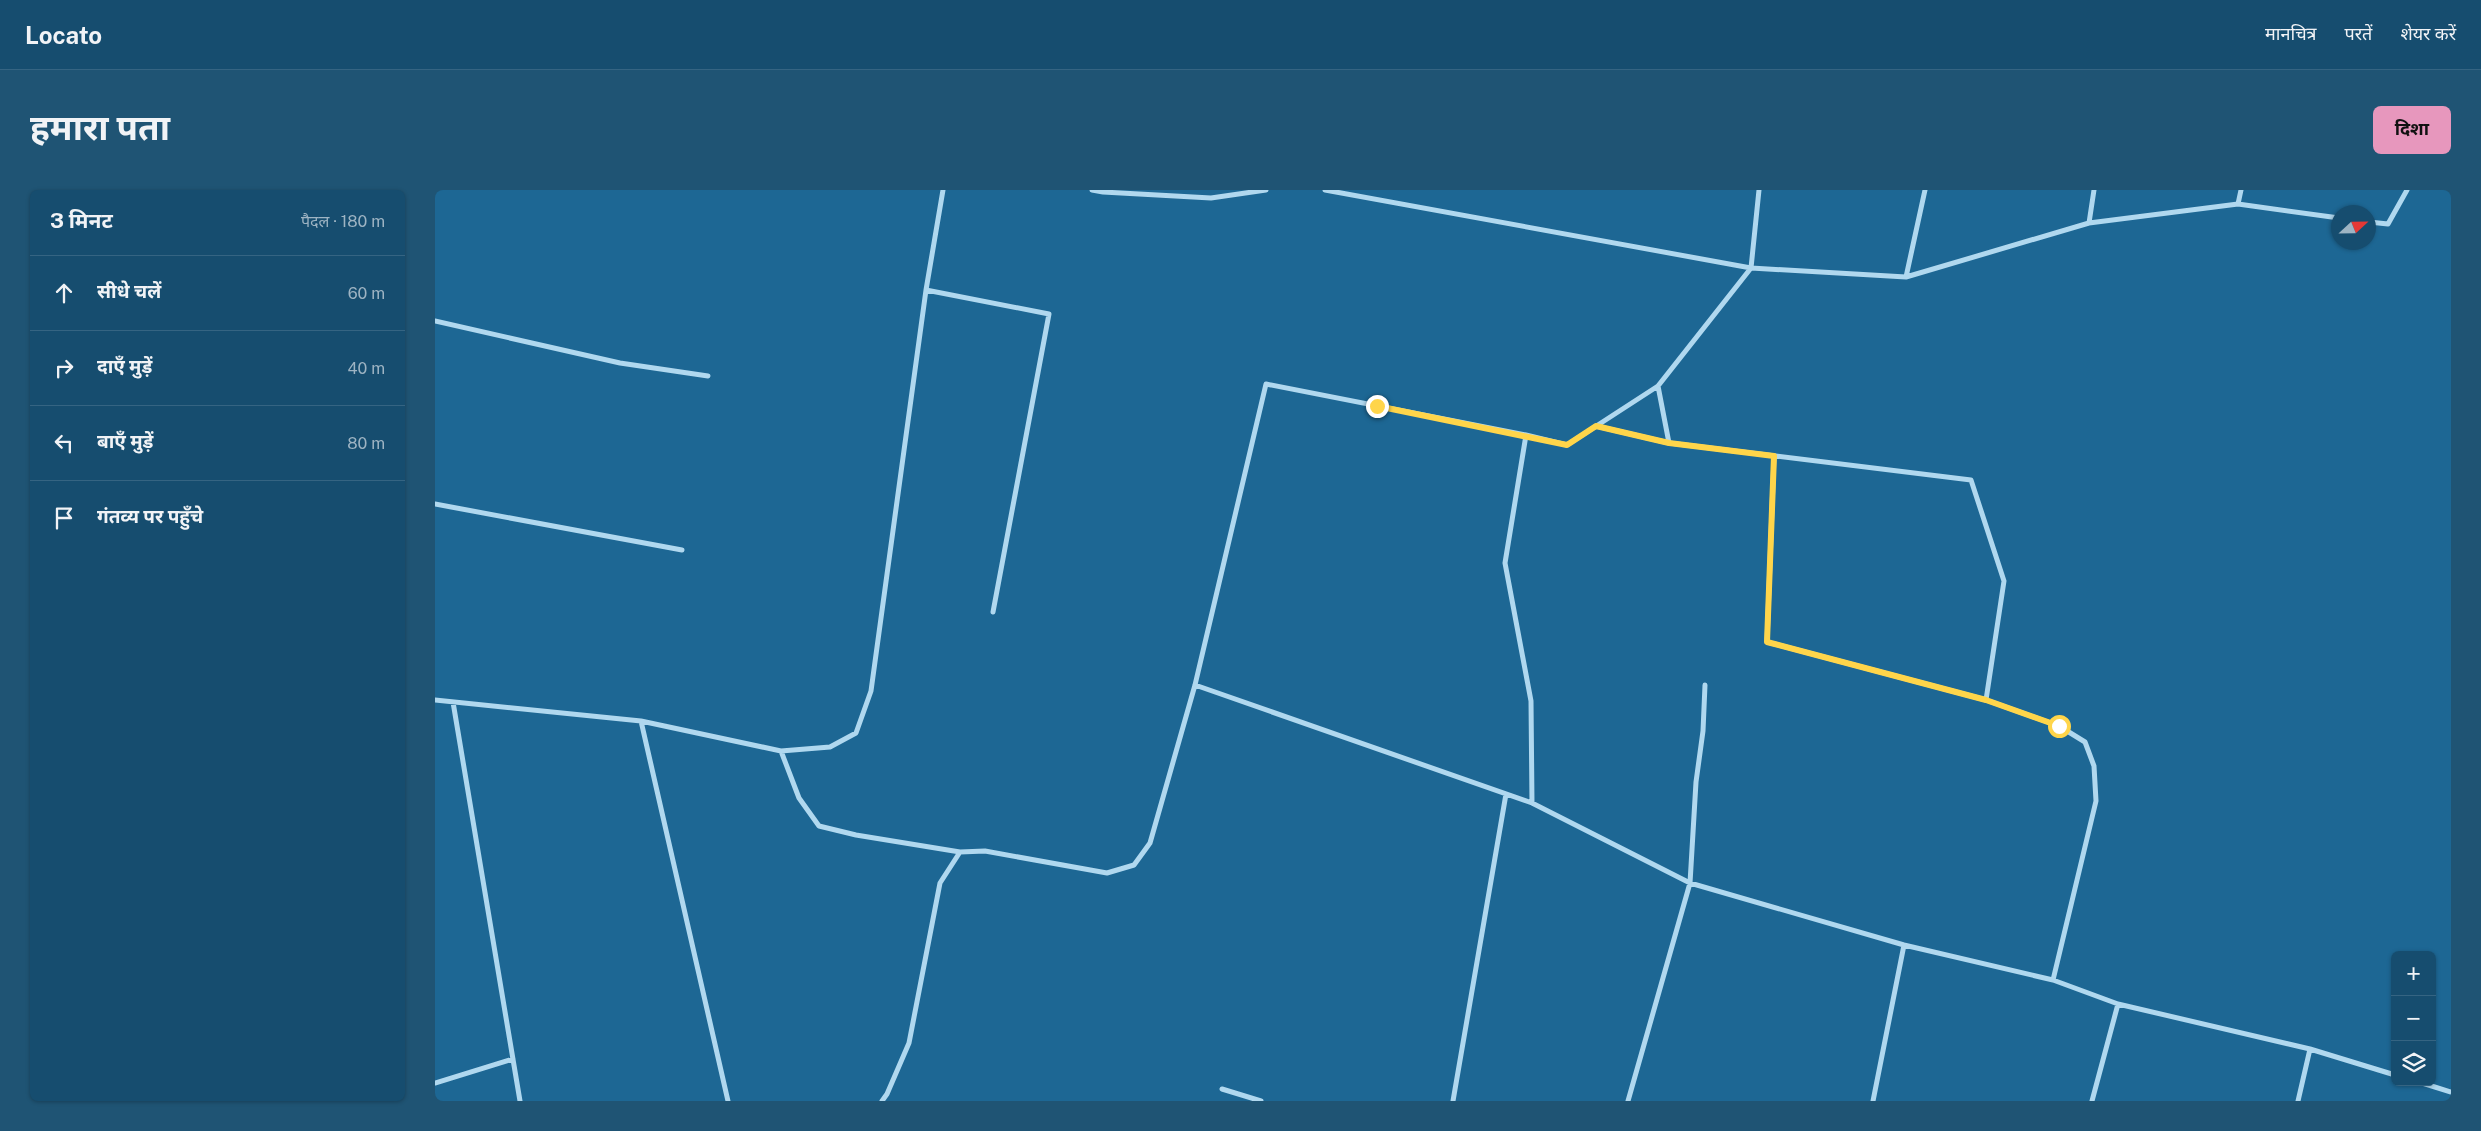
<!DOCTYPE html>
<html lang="hi">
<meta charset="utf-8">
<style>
:root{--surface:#164d6f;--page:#1f5474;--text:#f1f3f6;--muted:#9eb4c3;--line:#356482;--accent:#e797bd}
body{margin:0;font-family:"Public Sans","Noto Sans Devanagari",sans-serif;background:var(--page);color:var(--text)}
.controls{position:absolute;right:15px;bottom:15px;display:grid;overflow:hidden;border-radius:8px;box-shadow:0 1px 4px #0004}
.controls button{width:45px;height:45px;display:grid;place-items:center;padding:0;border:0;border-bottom:1px solid var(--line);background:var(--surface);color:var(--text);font:25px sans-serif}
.compass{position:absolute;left:1896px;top:15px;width:45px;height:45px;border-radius:50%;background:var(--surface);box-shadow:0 1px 4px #0004;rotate:68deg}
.stop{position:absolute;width:15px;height:15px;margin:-11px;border:4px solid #ffd54a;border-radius:50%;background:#fff}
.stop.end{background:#ffd54a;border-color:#fff;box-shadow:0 1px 5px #0008}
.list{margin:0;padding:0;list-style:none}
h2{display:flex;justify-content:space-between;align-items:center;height:65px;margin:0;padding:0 20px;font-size:21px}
h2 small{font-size:16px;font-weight:400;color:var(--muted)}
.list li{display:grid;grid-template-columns:32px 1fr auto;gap:15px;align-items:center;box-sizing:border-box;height:75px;padding:0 20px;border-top:1px solid var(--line)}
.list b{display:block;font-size:19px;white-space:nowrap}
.list em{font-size:16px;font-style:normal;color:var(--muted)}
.icon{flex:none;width:28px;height:28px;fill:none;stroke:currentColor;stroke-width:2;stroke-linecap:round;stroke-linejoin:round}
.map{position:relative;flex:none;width:2016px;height:911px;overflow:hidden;border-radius:8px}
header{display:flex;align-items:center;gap:30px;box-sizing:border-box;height:70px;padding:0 25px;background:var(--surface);border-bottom:1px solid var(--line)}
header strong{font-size:24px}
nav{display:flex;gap:28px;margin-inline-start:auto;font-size:18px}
.intro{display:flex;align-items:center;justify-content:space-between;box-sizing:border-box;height:120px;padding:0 30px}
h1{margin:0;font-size:35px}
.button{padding:12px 22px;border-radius:8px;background:var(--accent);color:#111;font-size:18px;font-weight:700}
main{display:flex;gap:30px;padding:0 30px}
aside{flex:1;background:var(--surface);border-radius:8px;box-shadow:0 1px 4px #0004}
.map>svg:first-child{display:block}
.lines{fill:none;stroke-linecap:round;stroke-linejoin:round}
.minor{stroke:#b0d8ef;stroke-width:5}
.route{stroke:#ffd54a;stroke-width:6}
</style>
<header>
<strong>Locato</strong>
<nav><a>मानचित्र</a><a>परतें</a><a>शेयर करें</a></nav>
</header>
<div class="intro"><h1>हमारा पता</h1><a class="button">दिशा</a></div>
<main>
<aside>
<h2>3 मिनट<small>पैदल · 180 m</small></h2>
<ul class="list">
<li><svg class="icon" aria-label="ahead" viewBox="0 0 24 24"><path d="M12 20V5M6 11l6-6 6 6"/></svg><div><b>सीधे चलें</b></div><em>60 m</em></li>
<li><svg class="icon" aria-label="right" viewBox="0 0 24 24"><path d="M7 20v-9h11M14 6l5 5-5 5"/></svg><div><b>दाएँ मुड़ें</b></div><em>40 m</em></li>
<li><svg class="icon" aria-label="left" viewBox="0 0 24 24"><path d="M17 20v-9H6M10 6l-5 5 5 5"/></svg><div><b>बाएँ मुड़ें</b></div><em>80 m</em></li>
<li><svg class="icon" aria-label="arrive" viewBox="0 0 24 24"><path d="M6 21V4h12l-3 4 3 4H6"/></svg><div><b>गंतव्य पर पहुँचे</b></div></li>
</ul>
</aside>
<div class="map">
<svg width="2016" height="911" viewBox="0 0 2016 911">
<rect width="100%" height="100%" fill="#1d6794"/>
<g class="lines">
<path class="minor" d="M 657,0 L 668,2 L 776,8 L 831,0
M 890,0 L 1316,78 L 1471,87 L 1654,33 L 1803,14 L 1904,28
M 1803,14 L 1806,0
M 1934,32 L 1953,34 L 1972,0
M 1654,33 L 1659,0
M 1471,87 L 1490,0
M 491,100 L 614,124 L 558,422
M 0,131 L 185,173 L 273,186
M 1223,196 L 1234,253 L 1536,290 L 1569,391 L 1551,510
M 1161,236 L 1234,253
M 1339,266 L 1332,452 L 1551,510 L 1624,536 L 1650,552 L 1659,576 L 1661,611 L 1618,790
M 0,314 L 247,360
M 760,495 L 1097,613 L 1255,693 L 1469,755 L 1618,790 L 1683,814 L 1875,859 L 1960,885
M 0,510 L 206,531 L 346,561 L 395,557 L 421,543 L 436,501 L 491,100 L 508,0
M 18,512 L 85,911
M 206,531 L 293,911
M 346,561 L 364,608 L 384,636 L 421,645 L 525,662
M 1097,613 L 1096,511 L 1070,373 L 1091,245 L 1132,255 L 1223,196 L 1316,78 L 1324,0
M 1984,892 L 2016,902
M 0,893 L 78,869
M 787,899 L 826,911
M 447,911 L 452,904 L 474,853 L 505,693 L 525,662 L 550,661 L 672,683 L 699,675 L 715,653 L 760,495 L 831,194 L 1091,245
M 1018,911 L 1071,604
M 1193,911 L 1255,693 L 1261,592 L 1268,541 L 1270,495
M 1438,911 L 1469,755
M 1657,911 L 1683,814
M 1863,911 L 1875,859"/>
</g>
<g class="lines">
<path class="route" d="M 942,216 L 1132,255 L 1161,236 L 1234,253 L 1339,266 L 1332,452 L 1551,510 L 1624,536"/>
</g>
</svg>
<div class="controls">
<button>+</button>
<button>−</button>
<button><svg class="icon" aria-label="layers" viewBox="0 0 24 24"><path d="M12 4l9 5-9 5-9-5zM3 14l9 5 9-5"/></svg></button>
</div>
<svg class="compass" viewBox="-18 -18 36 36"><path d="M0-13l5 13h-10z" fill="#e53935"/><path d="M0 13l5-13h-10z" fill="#9eb4c3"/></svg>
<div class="stop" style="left:1624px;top:536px"></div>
<div class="stop end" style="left:942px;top:216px"></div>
</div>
</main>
